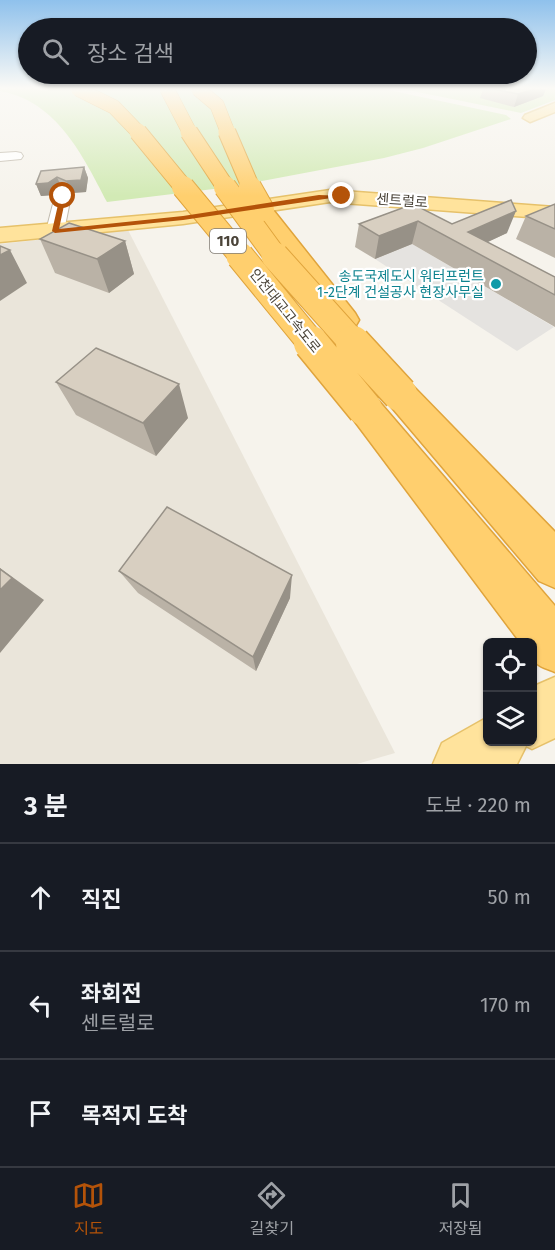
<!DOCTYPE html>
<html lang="ko">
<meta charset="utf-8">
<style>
:root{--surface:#171b24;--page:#242831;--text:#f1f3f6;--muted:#9ea1a6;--line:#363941;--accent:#b45309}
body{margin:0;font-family:"Fira Sans","Noto Sans KR",sans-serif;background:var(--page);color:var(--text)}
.controls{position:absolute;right:18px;bottom:18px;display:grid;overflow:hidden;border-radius:9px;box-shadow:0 2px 4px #0004}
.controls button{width:54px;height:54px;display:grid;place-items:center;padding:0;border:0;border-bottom:2px solid var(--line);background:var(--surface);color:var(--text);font:30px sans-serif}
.stop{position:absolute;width:18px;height:18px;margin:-14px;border:4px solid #b45309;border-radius:50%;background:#fff}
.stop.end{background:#b45309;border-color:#fff;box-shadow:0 2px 6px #0008}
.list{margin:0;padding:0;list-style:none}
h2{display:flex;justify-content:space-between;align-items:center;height:78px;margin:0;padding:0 24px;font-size:26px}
h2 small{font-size:20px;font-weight:400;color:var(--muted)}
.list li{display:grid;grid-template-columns:39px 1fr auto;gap:18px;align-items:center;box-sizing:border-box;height:108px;padding:0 24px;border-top:2px solid var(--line)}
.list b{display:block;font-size:22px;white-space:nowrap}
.list p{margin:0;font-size:20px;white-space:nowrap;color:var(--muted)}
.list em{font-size:20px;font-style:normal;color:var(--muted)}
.icon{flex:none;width:33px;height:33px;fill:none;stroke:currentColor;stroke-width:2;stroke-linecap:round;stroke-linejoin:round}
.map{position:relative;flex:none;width:555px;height:764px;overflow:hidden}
.search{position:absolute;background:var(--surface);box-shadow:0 2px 4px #0004;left:18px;right:18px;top:18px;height:66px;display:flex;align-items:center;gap:15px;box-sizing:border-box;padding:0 21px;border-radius:33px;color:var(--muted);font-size:22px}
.sheet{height:402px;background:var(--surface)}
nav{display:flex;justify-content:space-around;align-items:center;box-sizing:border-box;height:84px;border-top:2px solid var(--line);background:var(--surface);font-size:16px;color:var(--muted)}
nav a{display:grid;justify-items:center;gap:3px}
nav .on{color:var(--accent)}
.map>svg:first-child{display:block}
.residential{fill:#eae5da}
.green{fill:#d2eab5}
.parking{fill:#e5e3e0}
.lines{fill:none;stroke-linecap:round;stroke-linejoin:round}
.minor-casing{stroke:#c2bbae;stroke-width:2}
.major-casing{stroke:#e6c16a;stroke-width:3}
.highway-casing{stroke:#e0a43c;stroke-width:3}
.minor{fill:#fff;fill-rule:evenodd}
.major{fill:#ffe39c;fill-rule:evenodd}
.highway{fill:#ffcf6e;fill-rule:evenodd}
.highway-bridge-far4-casing{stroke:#e0a43c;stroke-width:15;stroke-linecap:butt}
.highway-bridge-far3-casing{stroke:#e0a43c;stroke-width:19;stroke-linecap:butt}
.highway-bridge-far2-casing{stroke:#e0a43c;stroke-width:24;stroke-linecap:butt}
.highway-bridge-far1-casing{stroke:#e0a43c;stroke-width:29;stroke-linecap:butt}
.highway-bridge-casing{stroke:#e0a43c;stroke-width:37;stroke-linecap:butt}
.highway-bridge-far4{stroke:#ffcf6e;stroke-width:14}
.highway-bridge-far3{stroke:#ffcf6e;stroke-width:17}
.highway-bridge-far2{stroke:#ffcf6e;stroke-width:22}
.highway-bridge-far1{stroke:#ffcf6e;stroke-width:27}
.highway-bridge{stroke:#ffcf6e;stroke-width:34}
.wall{fill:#bab2a6}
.shaded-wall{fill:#979187}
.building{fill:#d8cfc1;stroke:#979187;stroke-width:1.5}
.route{fill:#b45309}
.culture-dot{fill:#0f9aa8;stroke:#fff;stroke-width:2}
.labels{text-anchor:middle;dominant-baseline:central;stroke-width:4.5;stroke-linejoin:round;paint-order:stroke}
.far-street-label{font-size:14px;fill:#4b4439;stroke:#fff}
.far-culture-label{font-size:14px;fill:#0d838f;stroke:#fff;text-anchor:end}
.shield{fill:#fff;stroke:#817c74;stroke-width:1.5}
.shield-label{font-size:15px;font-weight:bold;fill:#4b4439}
</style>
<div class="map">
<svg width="555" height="764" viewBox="0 0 555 764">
<rect width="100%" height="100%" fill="#f6f3ec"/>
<path class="residential" d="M 128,230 L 395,753 L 357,764 L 0,764 L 0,244 Z"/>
<path class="green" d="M 0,89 L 384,89 L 506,115 L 511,119 L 423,148 L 384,158 L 230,187 L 107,202 C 83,156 57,101 0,91 Z
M 403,89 L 555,89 L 555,100 L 521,113 Z"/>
<path class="parking" d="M 412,244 L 554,327 L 517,351 L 375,259 Z"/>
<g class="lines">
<defs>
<path id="minor" d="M 16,152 L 21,153 L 23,156 L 21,159 L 0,161 L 0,153 Z
M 63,191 L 71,196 L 64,231 L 61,235 L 49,235 L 46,231 L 55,196 Z"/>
<path id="major" d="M 555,103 L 555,112 L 530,122 L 523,118 L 525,115 Z
M 330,190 L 555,207 L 555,219 L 330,202 L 183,224 L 0,242 L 0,228 L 183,212 Z
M 555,677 L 555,738 L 532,749 L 526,746 L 517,764 L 433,764 L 442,743 L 488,717 L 488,742 L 532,742 L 532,687 Z"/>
<path id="highway" d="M 263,204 L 270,206 L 355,313 L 359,320 L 355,327 L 345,329 L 335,327 L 253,210 L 256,206 Z
M 383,359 L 394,363 L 412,385 L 555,532 L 555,588 L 539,581 L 388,403 L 367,371 L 372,363 Z
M 365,395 L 377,399 L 555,606 L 555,672 C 535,664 532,665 532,642 L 520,642 L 353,419 L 348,409 L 353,399 Z"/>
</defs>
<use href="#minor" class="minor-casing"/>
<use href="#major" class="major-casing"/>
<use href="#highway" class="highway-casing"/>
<use href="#minor" class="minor"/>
<use href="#major" class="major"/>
<use href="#highway" class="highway"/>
<defs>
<path id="highway-bridge-far4" d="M 78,89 L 114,107 L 139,133
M 167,89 L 190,133
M 198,89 L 217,105 L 228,133"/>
<path id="highway-bridge-far3" d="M 138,132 L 184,188
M 189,132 L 226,188
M 227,132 L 251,188"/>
<path id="highway-bridge-far2" d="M 183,187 L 241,257
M 225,187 L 276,257
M 250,187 L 263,210"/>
<path id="highway-bridge-far1" d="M 240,256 L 312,344
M 275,256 L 354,344"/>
<path id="highway-bridge" d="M 311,343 L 365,409
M 353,343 L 400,394"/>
</defs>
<use href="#highway-bridge-far4" class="highway-bridge-far4-casing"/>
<use href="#highway-bridge-far3" class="highway-bridge-far3-casing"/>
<use href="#highway-bridge-far2" class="highway-bridge-far2-casing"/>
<use href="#highway-bridge-far1" class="highway-bridge-far1-casing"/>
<use href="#highway-bridge" class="highway-bridge-casing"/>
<use href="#highway-bridge-far4" class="highway-bridge-far4"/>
<use href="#highway-bridge-far3" class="highway-bridge-far3"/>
<use href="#highway-bridge-far2" class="highway-bridge-far2"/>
<use href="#highway-bridge-far1" class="highway-bridge-far1"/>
<use href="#highway-bridge" class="highway-bridge"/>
</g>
<path class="wall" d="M 483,89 L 546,89 L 543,96 L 514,107 L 480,98 Z
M 84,167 L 88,178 L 86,192 L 71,193 L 62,189 L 53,195 L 41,196 L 36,184 Z
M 413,204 L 452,224 L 507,233 L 487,242 L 555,277 L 555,327 L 412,244 L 375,259 L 355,247 L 359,224 Z
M 555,204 L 555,258 L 516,239 L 526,216 Z
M 40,239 L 125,241 L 134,274 L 109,293 L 55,273 Z
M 56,382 L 188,418 L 156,456 L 76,415 Z
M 119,571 L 290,598 L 256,671 L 138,593 Z"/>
<path class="shaded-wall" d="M 535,89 L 546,89 L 543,96 L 514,107 L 518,94 Z
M 84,167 L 88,178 L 86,192 L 71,193 L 66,181 Z
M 57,177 L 62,189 L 53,195 L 41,196 L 36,184 Z
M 516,211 L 507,233 L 471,250 L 468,232 Z
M 418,221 L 412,244 L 375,259 L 379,236 Z
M 125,241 L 134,274 L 109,293 L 97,259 Z
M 10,250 L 27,283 L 0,301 L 0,255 Z
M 179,384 L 188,418 L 156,456 L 143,423 Z
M 0,568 L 44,600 L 0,653 Z
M 292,575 L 290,598 L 256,671 L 253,657 Z"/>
<path class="building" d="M 493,89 L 535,89 L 518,94 Z
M 84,167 L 81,180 L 66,181 L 57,177 L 48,183 L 36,184 L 41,171 Z
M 511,200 L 516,211 L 468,232 L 555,277 L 555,295 L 418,221 L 379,236 L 359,224 L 413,204 L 452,224 Z
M 555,204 L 555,229 L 526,216 Z
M 69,223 L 125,241 L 97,259 L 40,239 Z
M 0,246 L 10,250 L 0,255 Z
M 96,348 L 179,384 L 143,423 L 56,382 Z
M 167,507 L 292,575 L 253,657 L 119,571 Z
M 0,569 L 12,578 L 0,590 Z"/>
<linearGradient id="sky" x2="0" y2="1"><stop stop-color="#8fc1ec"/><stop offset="0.45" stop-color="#fbfaf6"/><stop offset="1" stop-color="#fbfaf6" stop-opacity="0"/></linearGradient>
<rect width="555" height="196" fill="url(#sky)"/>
<path class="route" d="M 63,194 L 66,196 L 59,229 L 183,216 L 319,195 L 345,196 L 183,220 L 55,233 L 52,231 L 60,196 Z"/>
<circle class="culture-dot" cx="496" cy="284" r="6"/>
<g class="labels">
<g class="far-street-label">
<text transform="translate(402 201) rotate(4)">센트럴로</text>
<text transform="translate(285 311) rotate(51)">인천대교고속도로</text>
</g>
<g class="far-culture-label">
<text x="484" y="276">송도국제도시 워터프런트<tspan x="484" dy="16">1-2단계 건설공사 현장사무실</tspan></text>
</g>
<rect class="shield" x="210" y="229" width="36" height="24" rx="4.5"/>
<g class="shield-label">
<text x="228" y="241">110</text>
</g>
</g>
</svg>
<div class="controls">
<button><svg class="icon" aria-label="locate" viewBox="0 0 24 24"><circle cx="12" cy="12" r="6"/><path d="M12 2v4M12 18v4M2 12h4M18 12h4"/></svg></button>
<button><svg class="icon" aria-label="layers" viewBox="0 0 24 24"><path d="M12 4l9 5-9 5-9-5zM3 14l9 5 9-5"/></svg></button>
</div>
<div class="stop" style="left:63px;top:196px"></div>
<div class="stop end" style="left:342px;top:196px"></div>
<div class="search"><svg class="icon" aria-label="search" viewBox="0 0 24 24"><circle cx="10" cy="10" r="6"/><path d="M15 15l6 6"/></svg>장소 검색</div>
</div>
<section class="sheet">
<h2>3 분<small>도보 · 220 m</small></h2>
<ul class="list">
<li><svg class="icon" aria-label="ahead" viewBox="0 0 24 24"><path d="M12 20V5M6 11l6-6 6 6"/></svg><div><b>직진</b></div><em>50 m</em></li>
<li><svg class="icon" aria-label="left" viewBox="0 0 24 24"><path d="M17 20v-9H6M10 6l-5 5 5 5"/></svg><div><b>좌회전</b><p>센트럴로</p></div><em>170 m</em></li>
<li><svg class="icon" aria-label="arrive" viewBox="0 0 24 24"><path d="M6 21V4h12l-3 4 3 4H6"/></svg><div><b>목적지 도착</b></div></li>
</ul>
</section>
<nav>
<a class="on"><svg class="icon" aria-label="map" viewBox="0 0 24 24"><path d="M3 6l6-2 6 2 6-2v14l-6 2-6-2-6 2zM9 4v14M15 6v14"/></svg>지도</a>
<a><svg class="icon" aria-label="directions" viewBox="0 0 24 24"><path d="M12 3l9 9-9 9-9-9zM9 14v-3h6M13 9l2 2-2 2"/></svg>길찾기</a>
<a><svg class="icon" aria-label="saved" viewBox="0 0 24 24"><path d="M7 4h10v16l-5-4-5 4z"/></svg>저장됨</a>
</nav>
